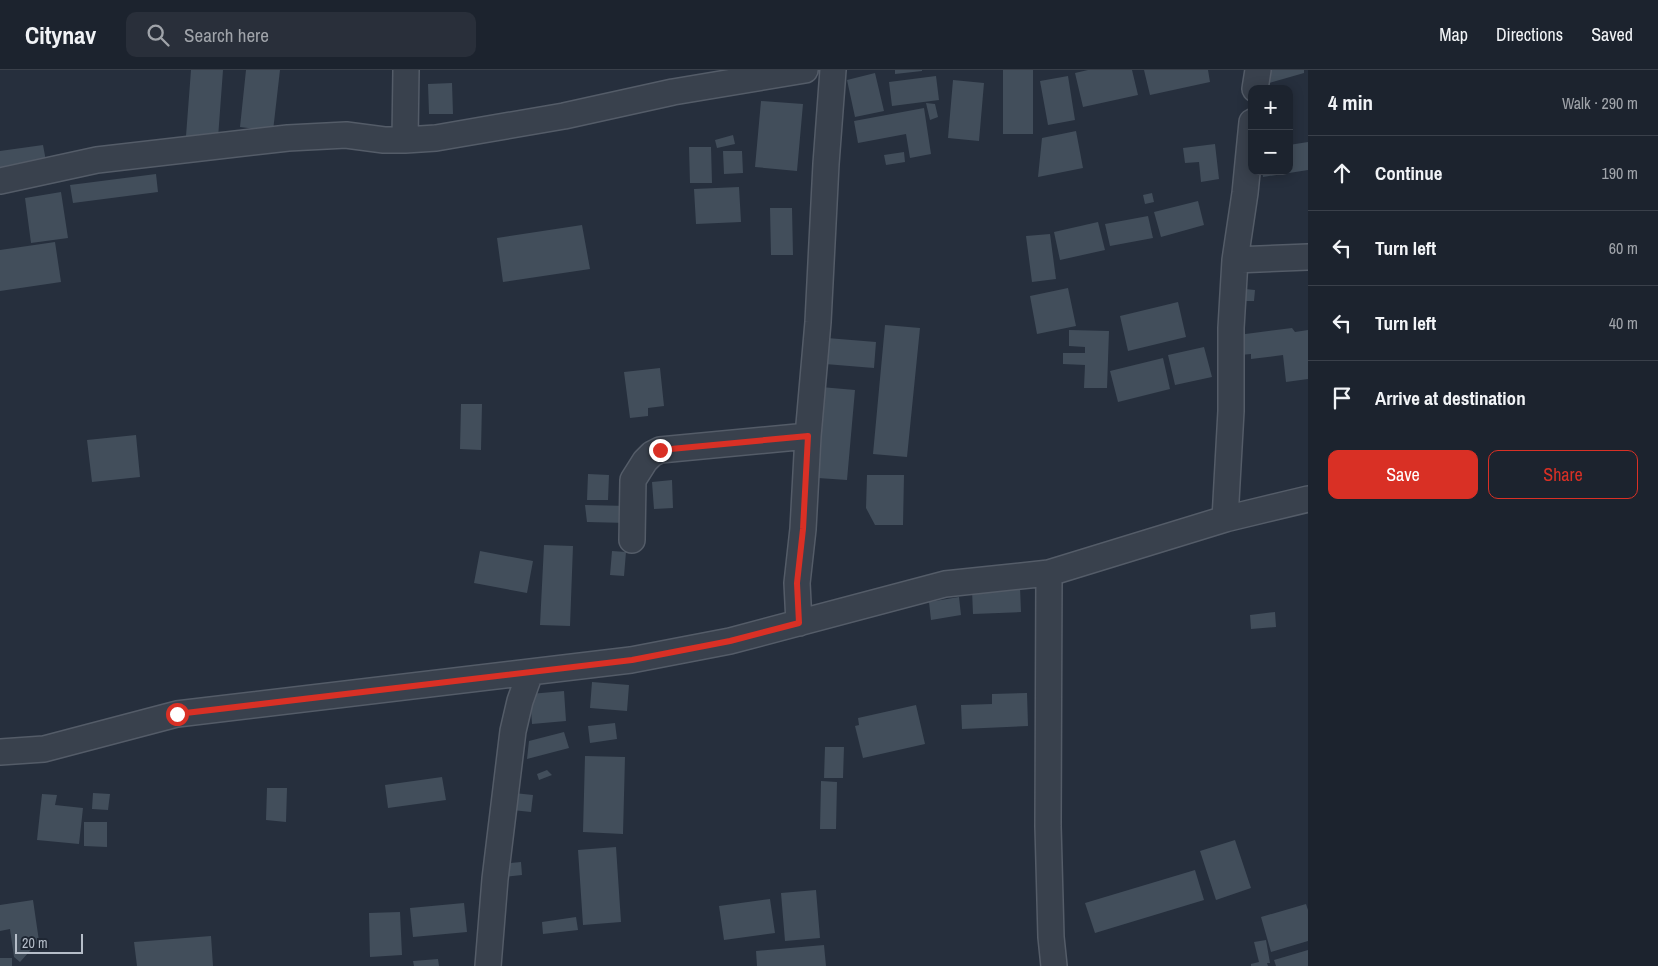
<!DOCTYPE html>
<meta charset="utf-8">
<style>
:root{--surface:#1c232e;--page:#292f3a;--text:#f1f3f6;--muted:#a0a4aa;--line:#3a404a;--accent:#d93025}
body{margin:0;font-family:"Archivo Narrow",sans-serif;background:var(--page);color:var(--text)}
.controls{position:absolute;right:15px;top:15px;display:grid;overflow:hidden;border-radius:10px;box-shadow:0 2px 12px #0003}
.controls button{width:45px;height:45px;display:grid;place-items:center;padding:0;border:0;border-bottom:1px solid var(--line);background:var(--surface);color:var(--text);font:25px sans-serif}
.scale{position:absolute;left:15px;bottom:12px;width:68px;box-sizing:border-box;padding-left:5px;border:2px solid #b5bdc8;border-top:0;font-size:14px;line-height:18px;white-space:nowrap;color:#b5bdc8;-webkit-text-stroke:4px #1e2632;paint-order:stroke}
.stop{position:absolute;width:15px;height:15px;margin:-11px;border:4px solid #d93025;border-radius:50%;background:#fff}
.stop.end{background:#d93025;border-color:#fff;box-shadow:0 1px 5px #0008}
.list{margin:0;padding:0;list-style:none}
h2{display:flex;justify-content:space-between;align-items:center;height:65px;margin:0;padding:0 20px;font-size:21px}
h2 small{font-size:16px;font-weight:400;color:var(--muted)}
.list li{display:grid;grid-template-columns:32px 1fr auto;gap:15px;align-items:center;box-sizing:border-box;height:75px;padding:0 20px;border-top:1px solid var(--line)}
.list b{display:block;font-size:19px;white-space:nowrap}
.list em{font-size:16px;font-style:normal;color:var(--muted)}
.actions{display:flex;gap:10px;padding:15px 20px}
.actions a{flex:1;padding:11px 0;border:1px solid var(--accent);border-radius:10px;text-align:center;font-size:18px;color:var(--accent)}
.actions .main{background:var(--accent);color:#fff}
.icon{flex:none;width:28px;height:28px;fill:none;stroke:currentColor;stroke-width:2;stroke-linecap:round;stroke-linejoin:round}
.map{position:relative;flex:none;width:1308px;height:896px;overflow:hidden}
header{display:flex;align-items:center;gap:30px;box-sizing:border-box;height:70px;padding:0 25px;background:var(--surface);border-bottom:1px solid var(--line)}
header strong{font-size:24px}
nav{display:flex;gap:28px;margin-inline-start:auto;font-size:18px}
.search{width:350px;height:45px;background:var(--page);display:flex;align-items:center;gap:12px;box-sizing:border-box;padding:0 18px;border-radius:10px;color:var(--muted);font-size:19px}
main{display:flex}
aside{flex:1;background:var(--surface)}
.map>svg:first-child{display:block}
.building{fill:#424e5b}
.lines{fill:none;stroke-linecap:round;stroke-linejoin:round}
.minor-casing{stroke:#545c68;stroke-width:28}
.minor{stroke:#39414d;stroke-width:25}
.route{stroke:#d93025;stroke-width:6}
</style>
<header>
<strong>Citynav</strong>
<div class="search"><svg class="icon" aria-label="search" viewBox="0 0 24 24"><circle cx="10" cy="10" r="6"/><path d="M15 15l6 6"/></svg>Search here</div>
<nav><a>Map</a><a>Directions</a><a>Saved</a></nav>
</header>
<main>
<div class="map">
<svg width="1308" height="896" viewBox="0 0 1308 896">
<rect width="100%" height="100%" fill="#262f3d"/>
<path class="building" d="M 191,0 L 223,0 L 218,68 L 186,66 Z
M 246,0 L 280,0 L 273,61 L 240,57 Z
M 895,0 L 922,0 L 922,1 L 895,4 Z
M 1003,0 L 1033,0 L 1033,64 L 1003,64 Z
M 1088,0 L 1132,0 L 1138,25 L 1083,37 L 1075,3 Z
M 1144,0 L 1208,0 L 1210,12 L 1150,25 Z
M 1266,0 L 1304,0 L 1304,3 L 1269,13 Z
M 875,3 L 884,41 L 855,47 L 847,10 Z
M 936,6 L 939,30 L 892,36 L 889,12 Z
M 1068,6 L 1075,50 L 1048,55 L 1040,11 Z
M 953,10 L 984,13 L 979,71 L 948,68 Z
M 452,13 L 453,44 L 429,44 L 428,14 Z
M 761,31 L 803,34 L 797,101 L 755,97 Z
M 926,33 L 935,34 L 938,47 L 930,50 Z
M 924,38 L 931,84 L 910,88 L 906,64 L 858,73 L 854,51 Z
M 1076,61 L 1083,98 L 1038,107 L 1042,68 Z
M 733,65 L 735,74 L 717,78 L 715,70 Z
M 1308,72 L 1308,100 L 1263,107 L 1262,101 L 1289,101 L 1289,75 Z
M 1215,74 L 1219,109 L 1201,112 L 1199,92 L 1185,93 L 1183,78 Z
M 43,75 L 46,91 L 0,98 L 0,81 Z
M 689,77 L 711,77 L 712,113 L 690,113 Z
M 723,81 L 742,81 L 743,103 L 724,104 Z
M 904,82 L 905,92 L 886,95 L 884,85 Z
M 156,104 L 158,122 L 73,133 L 70,115 Z
M 739,117 L 741,152 L 696,154 L 694,119 Z
M 61,122 L 68,168 L 31,173 L 25,128 Z
M 1152,123 L 1154,132 L 1145,134 L 1143,125 Z
M 1198,131 L 1204,155 L 1161,167 L 1154,142 Z
M 770,138 L 792,138 L 793,185 L 771,185 Z
M 1148,146 L 1153,168 L 1110,176 L 1105,154 Z
M 1098,152 L 1105,180 L 1060,190 L 1054,162 Z
M 582,155 L 590,199 L 503,212 L 497,168 Z
M 1050,164 L 1056,209 L 1032,212 L 1026,166 Z
M 55,172 L 61,212 L 0,221 L 0,180 Z
M 1068,218 L 1076,256 L 1037,264 L 1030,226 Z
M 1245,219 L 1255,220 L 1254,231 L 1244,231 Z
M 1178,232 L 1186,267 L 1128,281 L 1120,246 Z
M 885,255 L 920,258 L 907,387 L 873,384 Z
M 1292,258 L 1295,262 L 1308,260 L 1308,309 L 1286,312 L 1283,285 L 1251,289 L 1251,284 L 1240,285 L 1238,265 Z
M 1069,260 L 1109,261 L 1107,318 L 1084,318 L 1085,295 L 1063,294 L 1063,283 L 1085,283 L 1085,277 L 1069,276 Z
M 827,268 L 876,272 L 874,298 L 825,294 Z
M 1204,277 L 1212,307 L 1175,315 L 1168,285 Z
M 1163,288 L 1170,319 L 1118,332 L 1110,301 Z
M 660,298 L 664,336 L 648,338 L 648,346 L 630,348 L 624,302 Z
M 821,317 L 855,320 L 847,410 L 818,408 Z
M 461,334 L 482,334 L 481,380 L 460,379 Z
M 136,365 L 140,407 L 92,412 L 87,370 Z
M 588,404 L 609,405 L 608,430 L 587,430 Z
M 867,405 L 904,405 L 903,455 L 875,455 L 866,438 Z
M 672,410 L 673,438 L 654,439 L 652,412 Z
M 585,435 L 628,436 L 628,453 L 587,452 Z
M 544,475 L 573,476 L 570,556 L 540,555 Z
M 480,481 L 533,491 L 527,523 L 474,513 Z
M 612,481 L 626,482 L 624,506 L 610,505 Z
M 1020,517 L 1021,542 L 973,544 L 972,520 Z
M 959,527 L 961,545 L 931,550 L 929,532 Z
M 1275,542 L 1276,557 L 1251,559 L 1250,545 Z
M 592,612 L 629,615 L 627,641 L 590,638 Z
M 564,621 L 566,651 L 532,654 L 530,624 Z
M 1027,623 L 1028,656 L 962,659 L 961,635 L 992,634 L 992,624 Z
M 916,635 L 925,674 L 863,688 L 855,656 L 859,655 L 858,648 Z
M 615,653 L 617,669 L 590,673 L 588,656 Z
M 564,662 L 569,678 L 527,689 L 529,671 Z
M 825,677 L 844,677 L 843,708 L 824,708 Z
M 585,686 L 625,687 L 623,764 L 583,762 Z
M 547,700 L 552,705 L 539,710 L 537,704 Z
M 442,707 L 446,730 L 388,738 L 385,715 Z
M 821,711 L 837,712 L 836,759 L 820,759 Z
M 267,718 L 287,718 L 286,752 L 266,750 Z
M 93,723 L 110,724 L 108,740 L 92,739 Z
M 514,723 L 533,725 L 531,742 L 512,740 Z
M 42,724 L 57,725 L 55,735 L 83,738 L 79,774 L 37,770 Z
M 84,752 L 107,752 L 107,777 L 84,776 Z
M 1235,770 L 1251,818 L 1216,830 L 1200,781 Z
M 616,777 L 621,852 L 583,855 L 578,780 Z
M 521,792 L 522,805 L 503,807 L 502,794 Z
M 1195,800 L 1204,830 L 1095,863 L 1085,833 Z
M 816,820 L 820,868 L 785,871 L 781,823 Z
M 770,829 L 775,863 L 724,870 L 719,836 Z
M 33,830 L 39,871 L 20,892 L 14,887 L 10,859 L 0,861 L 0,835 Z
M 464,833 L 467,862 L 413,867 L 410,838 Z
M 1306,834 L 1308,840 L 1308,871 L 1271,882 L 1261,847 Z
M 400,842 L 402,885 L 370,887 L 369,843 Z
M 576,847 L 578,860 L 543,864 L 542,852 Z
M 211,866 L 213,896 L 137,896 L 134,872 Z
M 1266,870 L 1270,893 L 1267,893 L 1268,896 L 1251,896 L 1251,894 L 1259,892 L 1254,872 Z
M 824,875 L 826,896 L 757,896 L 756,881 Z
M 1308,880 L 1308,896 L 1276,896 L 1274,890 Z
M 0,888 L 12,888 L 12,896 L 0,896 Z
M 438,889 L 439,896 L 414,896 L 413,891 Z"/>
<g class="lines">
<defs>
<path id="minor" d="M 1255,19 L 1258,0
M 405,70 L 406,0
M 0,111 L 97,90 L 288,68 L 346,65 L 384,70 L 405,70 L 436,68 L 564,46 L 673,22 L 805,0
M 1235,190 L 1308,187
M 1225,449 L 1231,341 L 1231,258 L 1235,190 L 1245,123 L 1252,52
M 632,470 L 633,410 L 645,391 L 652,384 L 660,380 L 808,366
M 1049,503 L 1048,756 L 1051,867 L 1054,896
M 799,553 L 797,513 L 803,459 L 808,366 L 818,252 L 826,94 L 833,0
M 0,682 L 44,679 L 177,644 L 631,590 L 730,571 L 945,514 L 1049,503 L 1225,449 L 1308,429
M 488,896 L 495,809 L 513,661 L 520,631 L 530,603"/>
</defs>
<use href="#minor" class="minor-casing"/>
<use href="#minor" class="minor"/>
</g>
<g class="lines">
<path class="route" d="M 177,644 L 632,590 L 730,571 L 799,553 L 797,513 L 803,459 L 808,366 L 660,380"/>
</g>
</svg>
<div class="controls">
<button>+</button>
<button>−</button>
</div>
<div class="scale">20 m</div>
<div class="stop" style="left:177px;top:644px"></div>
<div class="stop end" style="left:660px;top:380px"></div>
</div>
<aside>
<h2>4 min<small>Walk · 290 m</small></h2>
<ul class="list">
<li><svg class="icon" aria-label="ahead" viewBox="0 0 24 24"><path d="M12 20V5M6 11l6-6 6 6"/></svg><div><b>Continue</b></div><em>190 m</em></li>
<li><svg class="icon" aria-label="left" viewBox="0 0 24 24"><path d="M17 20v-9H6M10 6l-5 5 5 5"/></svg><div><b>Turn left</b></div><em>60 m</em></li>
<li><svg class="icon" aria-label="left" viewBox="0 0 24 24"><path d="M17 20v-9H6M10 6l-5 5 5 5"/></svg><div><b>Turn left</b></div><em>40 m</em></li>
<li><svg class="icon" aria-label="arrive" viewBox="0 0 24 24"><path d="M6 21V4h12l-3 4 3 4H6"/></svg><div><b>Arrive at destination</b></div></li>
</ul>
<div class="actions"><a class="main">Save</a><a>Share</a></div>
</aside>
</main>
